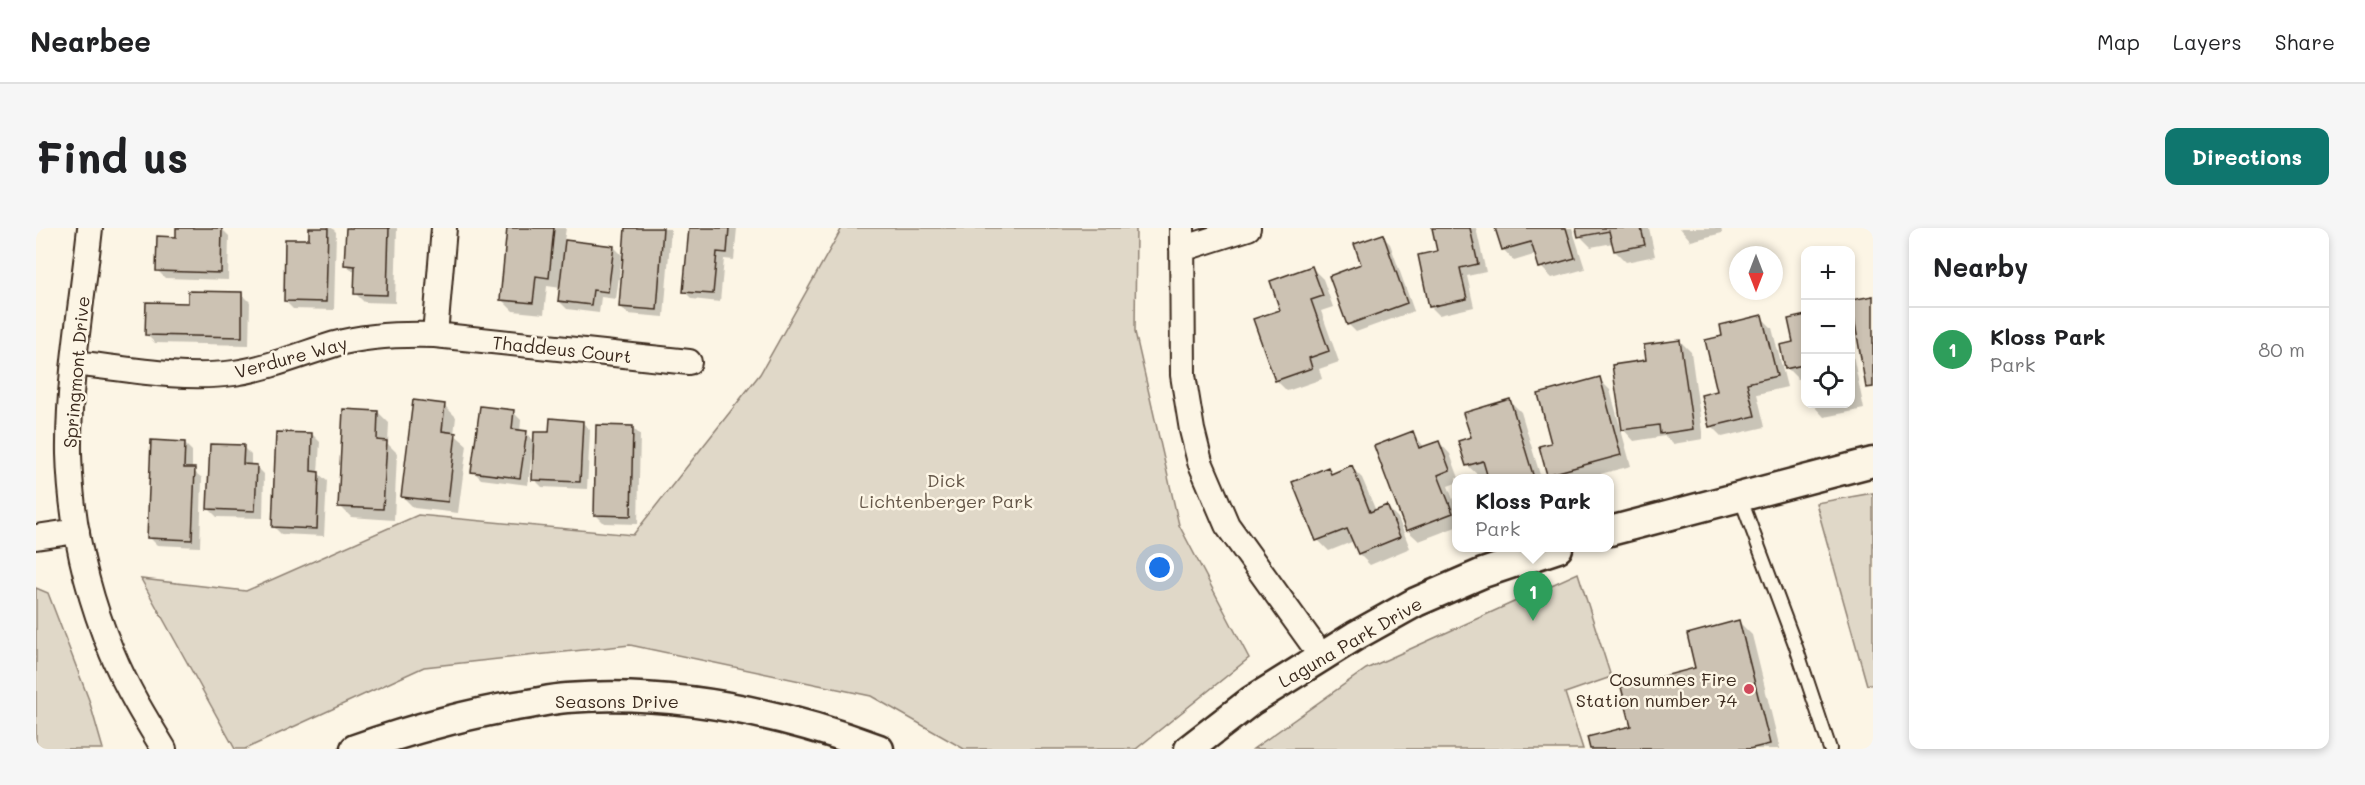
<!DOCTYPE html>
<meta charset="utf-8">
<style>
:root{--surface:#fff;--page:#f6f6f6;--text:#202124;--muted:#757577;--line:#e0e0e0;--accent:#0f766e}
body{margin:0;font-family:Mali,sans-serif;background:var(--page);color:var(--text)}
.controls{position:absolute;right:18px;top:18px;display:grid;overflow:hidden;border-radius:12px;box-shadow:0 3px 9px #0003}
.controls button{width:54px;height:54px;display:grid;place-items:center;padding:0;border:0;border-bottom:2px solid var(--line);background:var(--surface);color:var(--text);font:30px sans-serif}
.compass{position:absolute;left:1693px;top:18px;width:54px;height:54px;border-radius:50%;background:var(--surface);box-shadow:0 3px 9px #0003;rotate:180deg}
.you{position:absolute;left:1124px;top:340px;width:21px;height:21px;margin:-15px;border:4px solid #fff;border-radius:50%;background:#1a73e8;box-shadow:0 0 0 9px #1a73e833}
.badge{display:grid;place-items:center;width:39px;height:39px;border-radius:50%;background:var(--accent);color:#fff;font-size:20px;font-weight:700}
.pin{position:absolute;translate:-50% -50px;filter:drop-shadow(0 2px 3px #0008)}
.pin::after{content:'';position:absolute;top:32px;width:21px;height:18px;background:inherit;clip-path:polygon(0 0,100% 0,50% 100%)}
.popup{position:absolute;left:1416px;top:246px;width:162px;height:78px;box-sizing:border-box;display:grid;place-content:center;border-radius:12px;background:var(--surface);filter:drop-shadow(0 2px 4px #0005);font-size:20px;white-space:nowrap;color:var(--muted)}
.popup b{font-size:22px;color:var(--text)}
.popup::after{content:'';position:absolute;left:50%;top:100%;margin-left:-12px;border:12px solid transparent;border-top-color:var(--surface)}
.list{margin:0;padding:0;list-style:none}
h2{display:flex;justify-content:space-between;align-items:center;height:78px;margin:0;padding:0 24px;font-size:26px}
h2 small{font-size:20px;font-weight:400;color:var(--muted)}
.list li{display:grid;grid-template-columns:39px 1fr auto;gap:18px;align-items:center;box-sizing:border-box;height:84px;padding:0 24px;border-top:2px solid var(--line)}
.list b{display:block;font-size:22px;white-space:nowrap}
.list p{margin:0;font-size:20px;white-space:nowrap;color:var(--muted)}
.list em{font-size:20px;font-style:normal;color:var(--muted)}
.icon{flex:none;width:33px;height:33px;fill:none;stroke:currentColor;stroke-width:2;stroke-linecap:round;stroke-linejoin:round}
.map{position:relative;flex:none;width:1837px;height:521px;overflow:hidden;border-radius:12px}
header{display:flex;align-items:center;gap:36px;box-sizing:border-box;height:84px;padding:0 30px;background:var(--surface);border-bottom:2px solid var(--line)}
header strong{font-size:28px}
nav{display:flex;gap:33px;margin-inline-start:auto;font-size:21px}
.intro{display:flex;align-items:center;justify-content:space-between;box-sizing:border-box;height:144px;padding:0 36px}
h1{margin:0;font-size:42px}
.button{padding:15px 27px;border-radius:12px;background:var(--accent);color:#fff;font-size:21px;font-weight:700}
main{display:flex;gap:36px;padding:0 36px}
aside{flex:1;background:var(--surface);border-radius:12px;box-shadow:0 3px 9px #0003}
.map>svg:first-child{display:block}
.green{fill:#e0d8c8;stroke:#8e8173;stroke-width:1.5}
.shadow{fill:#0003}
.building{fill:#ccc2b3;stroke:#3b2a1e;stroke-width:1.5}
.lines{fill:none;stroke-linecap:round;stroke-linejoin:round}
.service-casing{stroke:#3b2a1e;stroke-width:16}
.minor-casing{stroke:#3b2a1e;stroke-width:28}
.tertiary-casing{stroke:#3b2a1e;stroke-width:33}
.service{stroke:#fcf5e5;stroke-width:12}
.minor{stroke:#fcf5e5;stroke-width:24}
.tertiary{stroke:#fcf5e5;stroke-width:28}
.poi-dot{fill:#d1495b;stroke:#fcf5e5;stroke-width:2}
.labels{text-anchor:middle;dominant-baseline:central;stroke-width:5;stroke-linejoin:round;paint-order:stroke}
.street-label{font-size:18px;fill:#3b2a1e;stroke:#fcf5e5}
.park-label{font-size:18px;fill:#645648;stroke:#fcf5e5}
.poi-label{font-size:18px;fill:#3b2a1e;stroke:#fcf5e5;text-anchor:end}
</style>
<header>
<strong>Nearbee</strong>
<nav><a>Map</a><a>Layers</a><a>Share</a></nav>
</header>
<div class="intro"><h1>Find us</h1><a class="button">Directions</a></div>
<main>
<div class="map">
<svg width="1837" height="521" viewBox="0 0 1837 521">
<rect width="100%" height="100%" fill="#fcf5e5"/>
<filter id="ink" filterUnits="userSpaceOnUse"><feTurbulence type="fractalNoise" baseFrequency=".0167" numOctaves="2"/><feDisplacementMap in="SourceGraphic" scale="12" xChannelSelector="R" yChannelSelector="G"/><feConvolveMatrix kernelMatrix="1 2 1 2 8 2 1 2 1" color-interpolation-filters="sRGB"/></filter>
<g filter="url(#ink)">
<path class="green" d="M 806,0 L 1100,0 L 1099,104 L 1143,297 L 1213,430 L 1100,521 L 928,521 L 835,468 L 594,417 L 388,439 L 209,521 L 199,521 L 105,351 L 210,363 L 382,287 L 597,307 L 724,146 Z
M 1837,265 L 1837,455 L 1831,457 L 1780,275 Z
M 1542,345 L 1575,449 L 1529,465 L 1547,521 L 1217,521 L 1330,441 Z
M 0,360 L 12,365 L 53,472 L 67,521 L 0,521 Z"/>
<path class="shadow" d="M 142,0 L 185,0 L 193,8 L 192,52 L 129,50 L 121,42 L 141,10 Z
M 275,0 L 296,0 L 300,4 L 298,82 L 257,81 L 249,73 L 275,13 Z
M 311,0 L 361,0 L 359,75 L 328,74 L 320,66 L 320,45 L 310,37 Z
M 473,0 L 530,0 L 528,13 L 578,19 L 586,27 L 580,71 L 565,69 L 563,85 L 531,81 L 523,73 L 525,60 L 511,58 L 508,86 L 477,83 L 466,72 Z
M 590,0 L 635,1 L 628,89 L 592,86 L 584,78 Z
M 654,0 L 701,0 L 698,32 L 688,31 L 684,74 L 656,71 L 648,63 Z
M 1398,0 L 1440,0 L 1450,44 L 1431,48 L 1438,79 L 1403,87 L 1395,79 L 1403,24 Z
M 1461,0 L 1536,0 L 1549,41 L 1516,50 L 1505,39 L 1501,26 L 1478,33 L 1467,21 Z
M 1542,0 L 1613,0 L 1619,28 L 1590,34 L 1579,23 L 1577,15 L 1555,19 L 1544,8 Z
M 1644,0 L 1685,0 L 1686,5 L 1655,13 Z
M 1346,8 L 1354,16 L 1378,83 L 1320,104 L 1312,96 L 1327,37 Z
M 1276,40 L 1287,51 L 1297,79 L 1285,83 L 1303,134 L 1283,141 L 1286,151 L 1251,163 L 1240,152 L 1246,83 Z
M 206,66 L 214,74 L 213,117 L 119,115 L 111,107 L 153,76 Z
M 1725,89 L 1736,100 L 1751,159 L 1721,166 L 1729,199 L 1686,209 L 1675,198 L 1683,164 L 1688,109 Z
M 1770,89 L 1770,150 L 1762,151 L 1751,140 Z
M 1644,113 L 1655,124 L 1667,211 L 1637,216 L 1629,208 L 1598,213 L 1587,201 L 1611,133 Z
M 1814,113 L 1828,181 L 1788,189 L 1776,176 L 1814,176 Z
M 1563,151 L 1574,162 L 1595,238 L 1549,250 L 1517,250 L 1513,246 L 1517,216 Z
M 1473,172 L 1485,184 L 1505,250 L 1454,250 L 1452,245 L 1443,248 L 1431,237 L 1436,210 Z
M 409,178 L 420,189 L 418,206 L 431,217 L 422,285 L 378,280 L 367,269 Z
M 342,184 L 353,195 L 352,216 L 361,225 L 358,292 L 315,289 L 304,278 Z
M 477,184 L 485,192 L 484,204 L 490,205 L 499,214 L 546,194 L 554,202 L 551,261 L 506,259 L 498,251 L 499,225 L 496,225 L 492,257 L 445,251 L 437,243 Z
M 596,199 L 604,207 L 602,296 L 568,295 L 560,287 Z
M 1377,205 L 1389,220 L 1403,214 L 1414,226 L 1423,250 L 1420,250 L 1420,255 L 1412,258 L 1420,280 L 1420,299 L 1383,313 L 1371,302 Z
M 276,206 L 284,214 L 282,245 L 291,253 L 288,308 L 245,306 L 237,298 Z
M 148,215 L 156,223 L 156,242 L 166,250 L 164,319 L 121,317 L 113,309 Z
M 207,219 L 215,227 L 215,238 L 220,238 L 228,246 L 227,290 L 181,289 L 173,281 Z
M 1315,239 L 1326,250 L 1340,283 L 1351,279 L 1362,290 L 1374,320 L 1334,337 L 1323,326 L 1318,313 L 1293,323 L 1282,312 L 1292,241 L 1297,247 Z
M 1703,394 L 1716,407 L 1744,521 L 1555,521 L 1553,510 L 1597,499 L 1661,441 Z"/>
<path class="building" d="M 140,0 L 186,0 L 185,45 L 120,43 L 121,8 L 140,9 Z
M 273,0 L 292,0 L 290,74 L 248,73 L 249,11 L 273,11 Z
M 310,0 L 353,0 L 351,67 L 318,66 L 319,38 L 308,37 Z
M 471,0 L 518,0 L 513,50 L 500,48 L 497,75 L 464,72 Z
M 589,0 L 627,0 L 621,82 L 583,79 Z
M 653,0 L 693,0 L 691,25 L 681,24 L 677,66 L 647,64 Z
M 1396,0 L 1434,0 L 1442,36 L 1424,40 L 1431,71 L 1393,79 L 1382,27 L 1401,23 Z
M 1459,0 L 1530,0 L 1539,30 L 1503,40 L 1495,14 L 1466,22 Z
M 1540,0 L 1605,0 L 1609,17 L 1578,23 L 1573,3 L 1542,9 Z
M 1347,6 L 1371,75 L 1311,97 L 1293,48 L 1325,36 L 1318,16 Z
M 529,12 L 578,18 L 572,64 L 557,62 L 555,77 L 522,73 Z
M 1276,38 L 1287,68 L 1275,72 L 1293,123 L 1273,130 L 1276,140 L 1239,153 L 1217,91 L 1244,82 L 1234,53 Z
M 152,63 L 206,64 L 206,109 L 109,107 L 110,74 L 152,75 Z
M 1837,68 L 1837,159 L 1830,160 L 1815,72 Z
M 1726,87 L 1741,148 L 1711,155 L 1719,188 L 1673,199 L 1665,167 L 1681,163 L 1669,112 L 1686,108 L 1684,97 Z
M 1770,87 L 1770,151 L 1767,137 L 1749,141 L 1744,117 L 1757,114 L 1752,91 Z
M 1644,112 L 1657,201 L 1624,206 L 1623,197 L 1586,202 L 1576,137 L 1610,132 L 1608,117 Z
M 1564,149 L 1585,227 L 1511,247 L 1503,218 L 1515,215 L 1502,166 Z
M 1474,171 L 1498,250 L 1452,250 L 1447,233 L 1430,238 L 1422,213 L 1435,209 L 1427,185 Z
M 377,172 L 409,176 L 406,203 L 420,205 L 412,274 L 365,269 Z
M 444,178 L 478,182 L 476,201 L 491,203 L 484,250 L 435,244 Z
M 307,181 L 342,183 L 341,212 L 351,213 L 347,281 L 302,279 Z
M 514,190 L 547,193 L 544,254 L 496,252 L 498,204 L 513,204 Z
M 560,197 L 597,198 L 595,288 L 558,287 Z
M 1377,203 L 1383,220 L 1403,213 L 1414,242 L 1402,247 L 1417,285 L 1370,303 L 1338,218 Z
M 240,204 L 276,205 L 275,243 L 283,244 L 281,301 L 236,299 Z
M 115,212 L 149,214 L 148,240 L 159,240 L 156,312 L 111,310 Z
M 174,216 L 208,217 L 207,236 L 221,237 L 219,283 L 171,281 Z
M 1316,237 L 1334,284 L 1351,277 L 1364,309 L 1322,326 L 1311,301 L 1280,313 L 1256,254 L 1292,239 L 1295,246 Z
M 1703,392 L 1734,516 L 1713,521 L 1554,521 L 1551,509 L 1595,498 L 1585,459 L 1659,440 L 1651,406 Z"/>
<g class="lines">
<defs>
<path id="service" d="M 1704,269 L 1760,419 L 1794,521"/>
<path id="minor" d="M 54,0 C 46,75 32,151 33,226 C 35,294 50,363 76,425 C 90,459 109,490 128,521
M 1146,0 L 1147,147 L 1156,202 L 1164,234 L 1191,297 L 1286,429
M 1146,21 L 1212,0
M 399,107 L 408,0
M 39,135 C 91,141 146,152 198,145 C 233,140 266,126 299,116 C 332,107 365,106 399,107 L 653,134
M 0,309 L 41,303"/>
<path id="tertiary" d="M 1574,303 L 1837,234
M 319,521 C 374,502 429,486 486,477 C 501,475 516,471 531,470 C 638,462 744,484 843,521
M 1153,521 L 1215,473 L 1319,408 L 1380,374 L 1447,345 L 1522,320"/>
</defs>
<use href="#service" class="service-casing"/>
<use href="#minor" class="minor-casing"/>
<use href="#tertiary" class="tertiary-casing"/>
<use href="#service" class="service"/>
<use href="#minor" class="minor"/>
<use href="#tertiary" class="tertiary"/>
</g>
</g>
<circle class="poi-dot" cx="1713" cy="461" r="6"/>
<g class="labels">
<g class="street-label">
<text transform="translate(526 121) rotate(6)">Thaddeus Court</text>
<text transform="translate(255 129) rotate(-15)">Verdure Way</text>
<text transform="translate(40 144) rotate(-85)">Springmont Drive</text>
<text transform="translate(1314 414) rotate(-30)">Laguna Park Drive</text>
<text x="581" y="473">Seasons Drive</text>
</g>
<g class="park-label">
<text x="910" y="252">Dick<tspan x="910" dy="21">Lichtenberger Park</tspan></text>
</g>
<g class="poi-label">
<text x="1701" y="451">Cosumnes Fire<tspan x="1701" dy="21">Station number 74</tspan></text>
</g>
</g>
</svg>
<div class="controls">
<button>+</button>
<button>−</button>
<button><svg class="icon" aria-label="locate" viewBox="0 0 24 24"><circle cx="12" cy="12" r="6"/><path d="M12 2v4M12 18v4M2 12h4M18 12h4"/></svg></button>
</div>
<svg class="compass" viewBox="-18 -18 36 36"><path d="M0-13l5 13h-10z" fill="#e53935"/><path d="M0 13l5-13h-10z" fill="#757577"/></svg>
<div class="you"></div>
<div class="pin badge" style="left:1497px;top:393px;background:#2e9e5b">1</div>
<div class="popup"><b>Kloss Park</b>Park</div>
</div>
<aside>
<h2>Nearby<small></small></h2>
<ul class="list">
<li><span class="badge" style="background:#2e9e5b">1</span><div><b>Kloss Park</b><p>Park</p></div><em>80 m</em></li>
</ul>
</aside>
</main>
